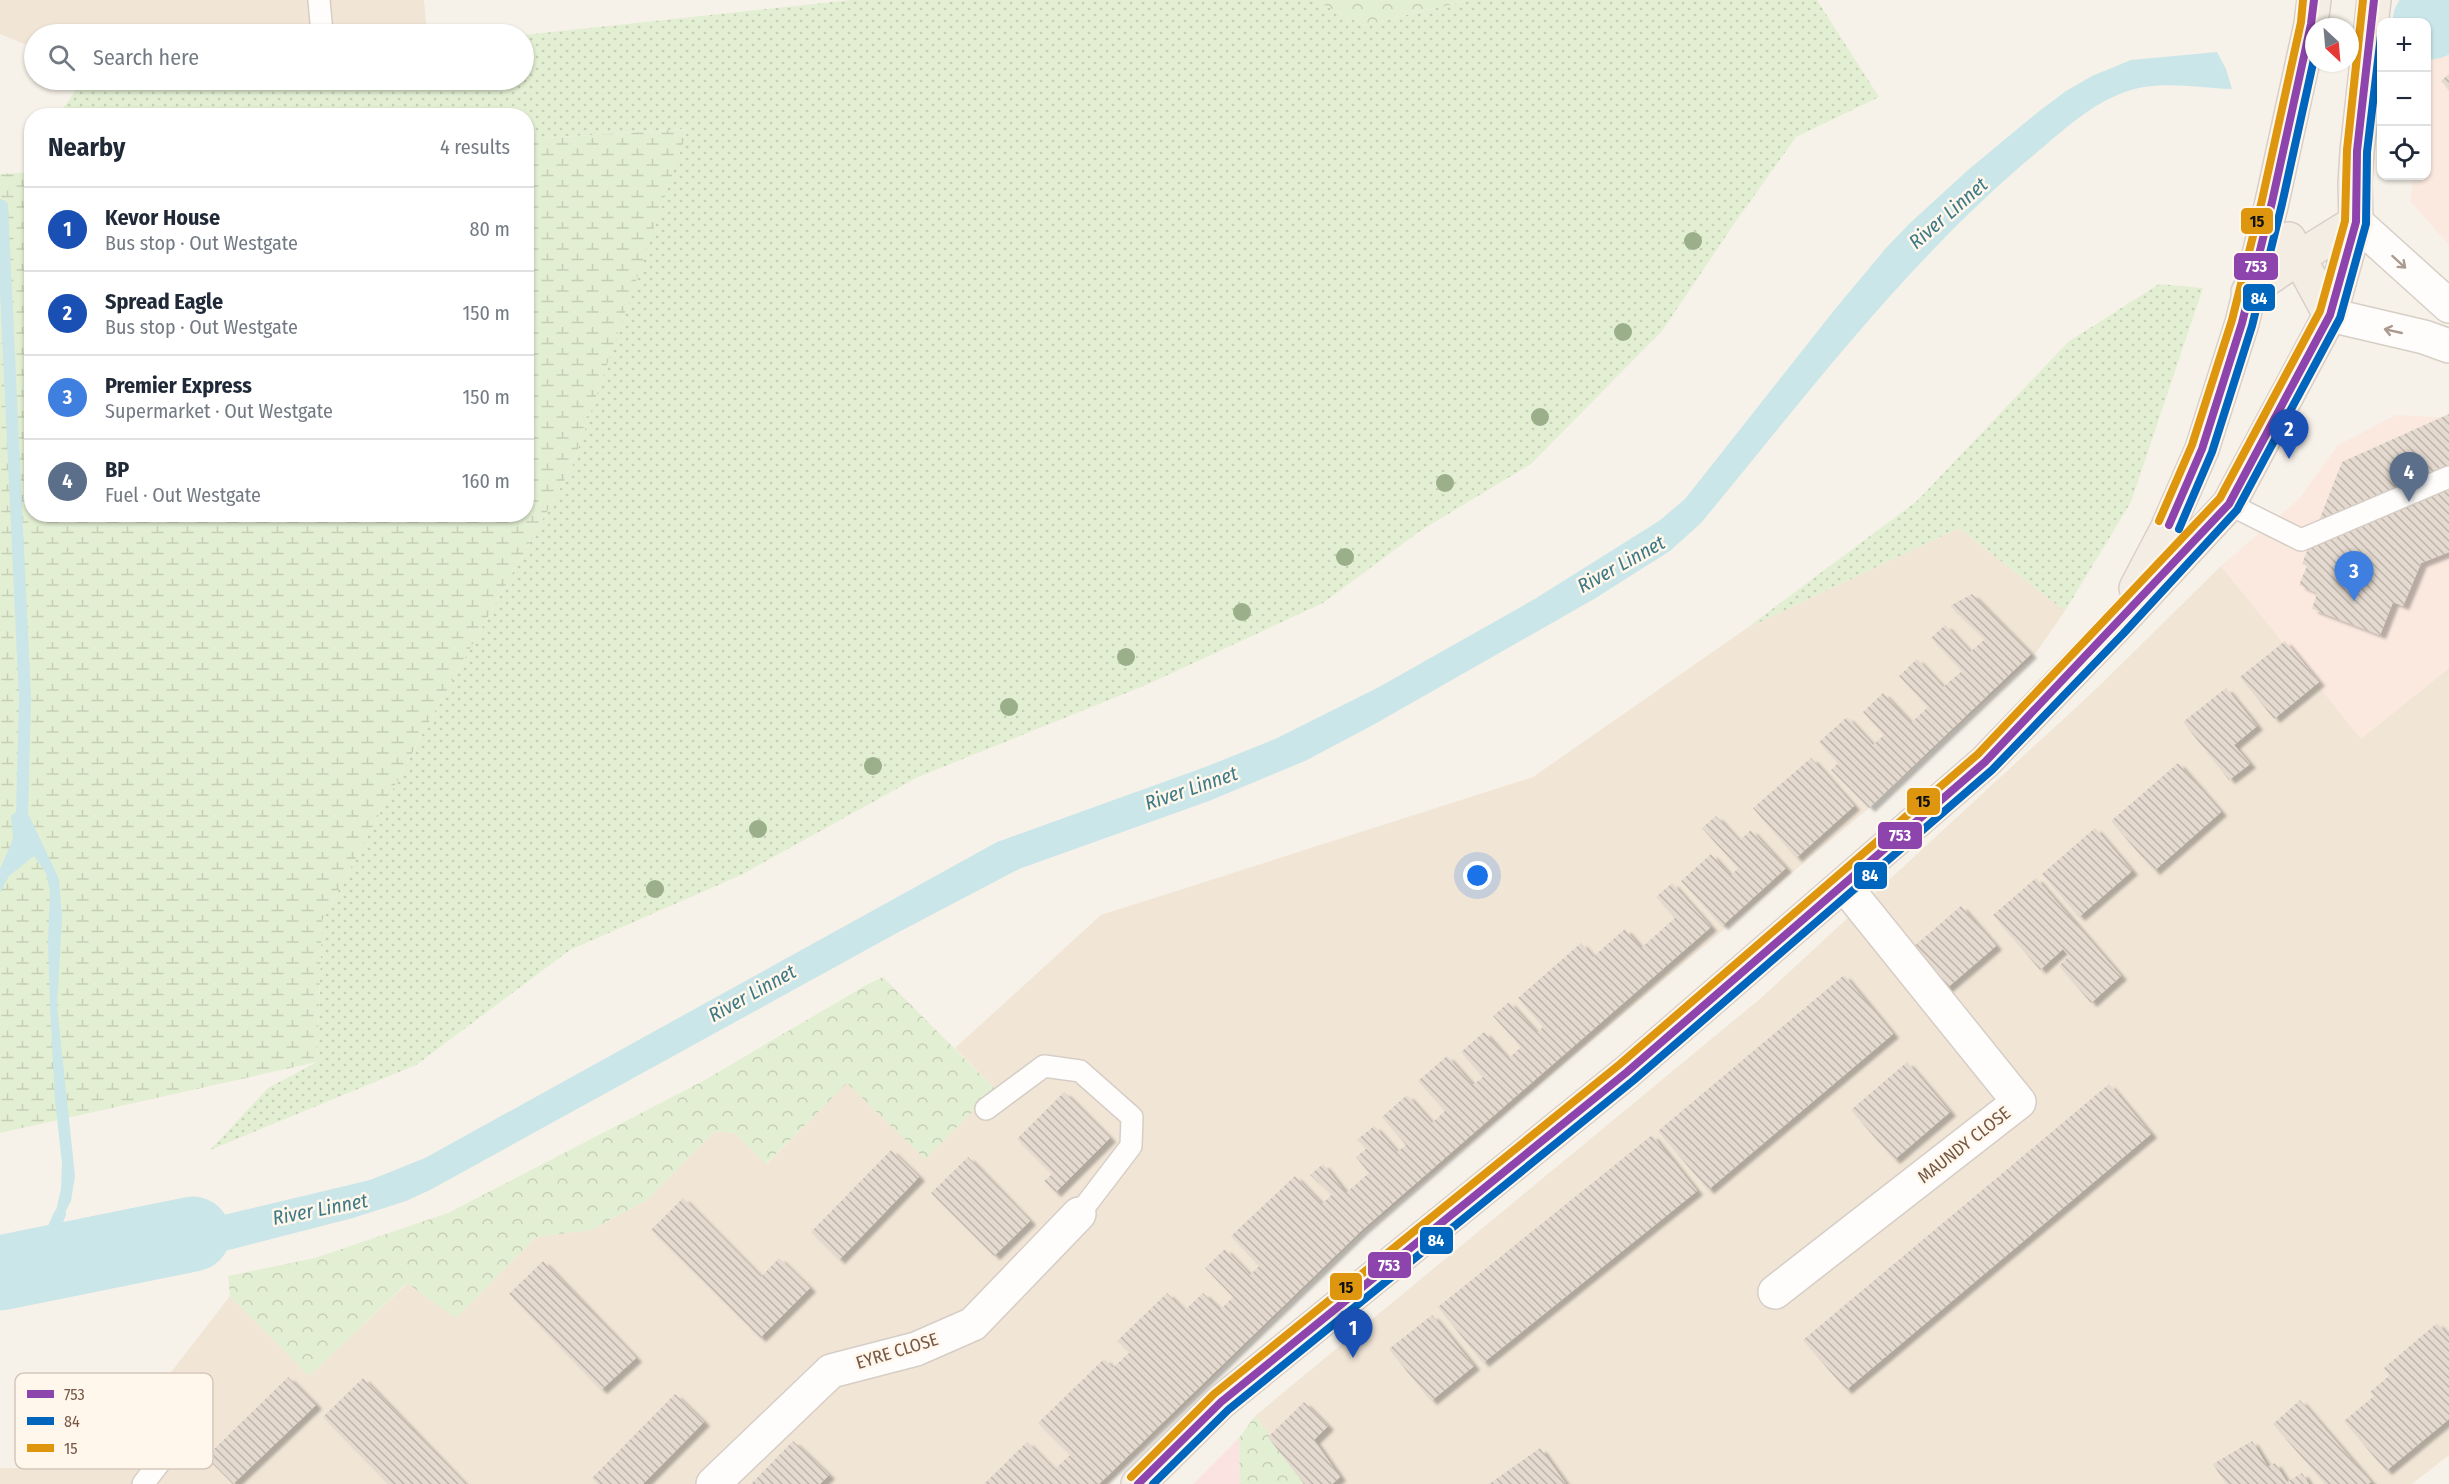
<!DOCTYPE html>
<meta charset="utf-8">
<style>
:root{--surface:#fff;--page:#f6f6f7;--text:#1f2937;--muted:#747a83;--line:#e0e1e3;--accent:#1a73e8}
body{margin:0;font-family:"Fira Sans Condensed",sans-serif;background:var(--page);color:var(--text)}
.controls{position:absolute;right:18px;top:18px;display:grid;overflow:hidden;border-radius:12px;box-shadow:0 2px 4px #0004}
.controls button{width:54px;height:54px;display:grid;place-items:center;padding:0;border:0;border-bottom:2px solid var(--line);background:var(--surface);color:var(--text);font:30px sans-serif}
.compass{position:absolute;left:2305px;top:18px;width:54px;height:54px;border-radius:50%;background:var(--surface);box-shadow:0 2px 4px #0004;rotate:154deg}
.you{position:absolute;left:1478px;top:876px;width:21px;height:21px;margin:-15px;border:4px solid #fff;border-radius:50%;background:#1a73e8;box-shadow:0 0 0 9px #1a73e833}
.badge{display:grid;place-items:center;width:39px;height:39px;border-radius:50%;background:var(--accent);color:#fff;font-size:20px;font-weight:700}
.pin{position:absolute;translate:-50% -50px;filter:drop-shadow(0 2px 3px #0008)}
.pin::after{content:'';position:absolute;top:32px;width:21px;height:18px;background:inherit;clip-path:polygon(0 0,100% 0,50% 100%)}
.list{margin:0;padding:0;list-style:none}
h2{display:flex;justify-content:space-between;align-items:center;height:78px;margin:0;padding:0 24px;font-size:26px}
h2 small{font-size:20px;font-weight:400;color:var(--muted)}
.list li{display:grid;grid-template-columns:39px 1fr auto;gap:18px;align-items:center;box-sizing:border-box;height:84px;padding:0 24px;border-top:2px solid var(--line)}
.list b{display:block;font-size:22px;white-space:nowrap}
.list p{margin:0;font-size:20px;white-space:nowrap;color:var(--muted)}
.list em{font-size:20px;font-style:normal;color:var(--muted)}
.icon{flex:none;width:33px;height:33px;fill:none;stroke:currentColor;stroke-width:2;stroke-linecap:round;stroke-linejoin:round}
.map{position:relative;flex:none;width:2449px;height:1484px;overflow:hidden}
.search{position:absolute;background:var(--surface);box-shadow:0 2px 4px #0004;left:24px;top:24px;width:510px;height:66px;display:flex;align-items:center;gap:15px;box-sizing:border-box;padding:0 21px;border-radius:33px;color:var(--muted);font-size:22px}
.panel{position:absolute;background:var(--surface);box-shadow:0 2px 4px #0004;left:24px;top:108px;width:510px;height:414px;border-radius:24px}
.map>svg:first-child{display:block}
.residential{fill:#f1e5d6}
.commercial{fill:#fbe9df}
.medical{fill:#fae3e1}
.grass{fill:url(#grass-dots)}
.forest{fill:url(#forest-crowns)}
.wetland{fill:url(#wetland-marsh)}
.water{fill:#cae6e8}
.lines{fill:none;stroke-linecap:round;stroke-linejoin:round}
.stream{stroke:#cae6e8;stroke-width:12}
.river{stroke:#cae6e8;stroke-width:75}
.building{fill:url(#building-back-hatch);filter:url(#shadow)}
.lane-casing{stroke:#d6cec6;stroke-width:24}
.street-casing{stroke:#d6cec6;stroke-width:36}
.secondary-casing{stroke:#d7cec6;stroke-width:36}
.primary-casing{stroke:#d9cfc8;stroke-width:36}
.lane{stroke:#fefdfc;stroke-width:21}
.street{stroke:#fefdfc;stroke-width:33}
.secondary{stroke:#fefdfc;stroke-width:33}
.primary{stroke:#f3ede4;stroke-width:33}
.bus-1-casing{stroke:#fff7eb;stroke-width:12}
.bus-2-casing{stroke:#fff7eb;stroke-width:12}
.bus-3-casing{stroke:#fff7eb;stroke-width:12}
.bus-1{stroke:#8e44ad;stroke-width:8}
.bus-2{stroke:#0065bd;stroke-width:8}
.bus-3{stroke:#dd960e;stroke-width:8}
.tree{fill:#9aaf8a}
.oneway{stroke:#ad9a8f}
.labels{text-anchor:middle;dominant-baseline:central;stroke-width:5;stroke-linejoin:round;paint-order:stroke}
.street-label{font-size:18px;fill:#775847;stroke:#fff7eb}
.water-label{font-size:20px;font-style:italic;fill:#3d7985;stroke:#fff7eb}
.key{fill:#fff7eb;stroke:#d6c7ba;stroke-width:1.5}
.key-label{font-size:16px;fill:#775847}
.line-badge{stroke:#fff7eb;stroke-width:2}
.badge-label{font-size:16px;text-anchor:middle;font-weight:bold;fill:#fff}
.pale-badge-label{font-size:16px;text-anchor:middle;font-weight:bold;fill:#111}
</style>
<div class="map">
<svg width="2449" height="1484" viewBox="0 0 2449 1484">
<defs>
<pattern id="grass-dots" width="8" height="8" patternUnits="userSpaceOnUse" patternTransform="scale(1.5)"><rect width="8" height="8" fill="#e3efd3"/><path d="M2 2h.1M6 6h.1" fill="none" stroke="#c6cfb6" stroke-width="1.8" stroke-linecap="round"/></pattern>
<pattern id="forest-crowns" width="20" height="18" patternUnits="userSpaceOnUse" patternTransform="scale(1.5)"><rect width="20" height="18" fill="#e3efd3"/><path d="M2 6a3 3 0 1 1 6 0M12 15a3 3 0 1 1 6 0" fill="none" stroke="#c6cfb6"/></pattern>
<pattern id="wetland-marsh" width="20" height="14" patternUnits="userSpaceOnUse" patternTransform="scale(1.5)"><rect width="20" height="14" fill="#e3efd3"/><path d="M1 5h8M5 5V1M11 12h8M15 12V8" fill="none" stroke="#c6cfb6"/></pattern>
<pattern id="building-back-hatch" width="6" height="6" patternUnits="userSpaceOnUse" patternTransform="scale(1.5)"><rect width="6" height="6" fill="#e4dad0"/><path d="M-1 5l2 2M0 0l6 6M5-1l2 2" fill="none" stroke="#beb4ab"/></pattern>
<filter id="shadow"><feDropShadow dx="6" dy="4" stdDeviation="1.5" flood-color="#0004"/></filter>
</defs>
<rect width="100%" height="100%" fill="#f7f2e9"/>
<path class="residential" d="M 0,0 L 424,0 L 427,32 L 406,34 L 34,34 L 34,48 L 0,34 Z
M 1959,528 L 2065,611 L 2033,657 L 1868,809 L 1363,1232 L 1226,1364 L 1107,1484 L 0,1484 L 0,1468 L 96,1469 L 230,1296 L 309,1375 L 408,1283 L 504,1269 L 536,1237 L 591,1230 L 647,1200 L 715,1131 L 735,1133 L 767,1164 L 847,1082 L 925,1158 L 995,1089 L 955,1048 L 1101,915 L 1533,777 L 1747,628 Z
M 2221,566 L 2361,738 L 2449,668 L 2449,1455 L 2412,1484 L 1305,1484 L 1255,1416 L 1761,998 L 2098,687 Z"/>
<path class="commercial" d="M 2449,49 L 2449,245 L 2411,202 L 2413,176 L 2426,176 L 2427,62 Z
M 2396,415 L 2449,418 L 2449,668 L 2361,739 L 2221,566 L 2299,499 L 2338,445 Z"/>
<path class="medical" d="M 1239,1438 L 1240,1484 L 1193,1484 Z"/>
<path class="grass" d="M 851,0 L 1314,0 L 1364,25 L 1470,0 L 1817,0 L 1879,97 L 1796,137 L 1734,224 L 1662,331 L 1531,464 L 1420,531 L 1323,603 L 1146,685 L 918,777 L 741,875 L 570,950 L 416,1065 L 210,1150 L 268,1088 L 317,1062 L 322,921 L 430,720 L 572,467 L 687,129 L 527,139 L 526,116 L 58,116 L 77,88 L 146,80 L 524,80 L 524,35 Z
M 2159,284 L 2203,288 L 2131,502 L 2065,611 L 1959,528 L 1747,628 L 1917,501 L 2068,342 Z"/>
<path class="forest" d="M 1314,0 L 1470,0 L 1364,25 Z
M 883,977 L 995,1089 L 925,1159 L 847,1083 L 766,1164 L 735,1133 L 715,1131 L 647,1200 L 591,1230 L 536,1237 L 456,1318 L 407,1283 L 309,1376 L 230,1296 L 228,1276 L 315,1258 L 448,1213 L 703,1081 L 868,984 Z
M 1255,1416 L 1305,1484 L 1240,1484 L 1239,1438 Z"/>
<path class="wetland" d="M 688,129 L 572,467 L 430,720 L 322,921 L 317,1062 L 0,1133 L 0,174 L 31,172 L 32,514 L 526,514 L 527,139 Z"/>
<path class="water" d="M 2217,52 L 2226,69 L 2232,89 C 2199,88 2160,80 2128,91 C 2093,102 2062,131 2035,154 C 1907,261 1807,395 1701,523 L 1670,551 L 1594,599 L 1373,725 L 1305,761 L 1209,801 L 1019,869 L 897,933 L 430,1190 L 406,1201 L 353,1218 L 55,1295 L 98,1245 L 370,1180 L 425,1158 L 997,842 L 1208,766 L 1275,739 L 1379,687 L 1533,600 L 1659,521 L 1685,499 L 1836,308 L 1886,248 L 1909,224 L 1968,170 L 2038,112 L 2066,91 L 2092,76 L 2131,60 Z
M 24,805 L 59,879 L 62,918 L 57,1006 L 75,1176 L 71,1201 L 54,1234 L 6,1288 L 0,1289 L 0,1259 L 18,1250 L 30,1241 L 54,1234 L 55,1215 L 61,1189 L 62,1163 L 55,1100 L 50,1007 L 48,942 L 50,892 L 46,873 L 34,856 L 9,876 L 0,893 L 0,869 L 13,839 L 11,816 Z"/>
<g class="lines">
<path class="stream" d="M 0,205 L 2,206 L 25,698 L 22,816 L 25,823
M 37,1265 L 60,1214"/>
<path class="river" d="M 2430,22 L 2449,12
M 0,1273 L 193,1234"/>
</g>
<path class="building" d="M 2449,74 L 2449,90 L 2441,81 Z
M 2449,414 L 2449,552 L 2421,563 L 2403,606 L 2393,602 L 2380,635 L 2312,609 L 2317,593 L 2299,585 L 2307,566 L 2302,564 L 2342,462 Z
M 1972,594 L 2031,654 L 1869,808 L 1831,770 L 1838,763 L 1819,742 L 1847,717 L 1873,745 L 1884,735 L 1863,712 L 1883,693 L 1911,723 L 1928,707 L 1899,676 L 1917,659 L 1943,687 L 1962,671 L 1931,638 L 1945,625 L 1970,652 L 1985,639 L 1950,606 Z
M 2285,641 L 2319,682 L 2274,719 L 2240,677 Z
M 2226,688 L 2257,726 L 2234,745 L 2250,764 L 2229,780 L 2183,722 Z
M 1811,758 L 1854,806 L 1796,858 L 1753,808 Z
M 2178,763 L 2221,812 L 2154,871 L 2111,821 Z
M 1716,816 L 1739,841 L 1751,830 L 1786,868 L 1722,926 L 1681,881 L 1711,854 L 1731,876 L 1738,868 L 1702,828 Z
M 2095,828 L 2132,871 L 2079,917 L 2042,874 Z
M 2036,878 L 2121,976 L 2091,1003 L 2059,966 L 2069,956 L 2063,949 L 2040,970 L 1993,915 Z
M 1672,883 L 1711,927 L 1362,1230 L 1099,1484 L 984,1484 L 1027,1442 L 1054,1470 L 1070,1455 L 1038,1423 L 1104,1359 L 1113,1368 L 1130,1352 L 1117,1341 L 1167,1293 L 1184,1311 L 1203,1293 L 1220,1310 L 1233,1297 L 1205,1268 L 1225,1249 L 1250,1275 L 1259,1266 L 1231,1236 L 1295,1176 L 1322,1204 L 1332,1194 L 1310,1175 L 1323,1164 L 1346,1193 L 1369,1173 L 1356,1157 L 1367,1148 L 1357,1140 L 1374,1126 L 1397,1152 L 1406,1145 L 1382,1117 L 1407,1095 L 1432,1123 L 1445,1111 L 1418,1081 L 1447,1056 L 1473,1085 L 1483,1077 L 1461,1052 L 1484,1032 L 1508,1059 L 1521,1047 L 1493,1016 L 1509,1002 L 1537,1033 L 1543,1027 L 1518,998 L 1581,943 L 1593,957 L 1625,929 L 1641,948 L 1675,918 L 1656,897 Z
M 1961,906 L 1996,946 L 1940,994 L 1906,953 Z
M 1844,975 L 1893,1034 L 1708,1190 L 1658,1131 Z
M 1907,1062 L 1950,1112 L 1894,1160 L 1851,1110 Z
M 2109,1084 L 2151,1134 L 1846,1390 L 1803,1340 Z
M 1064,1092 L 1110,1138 L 1055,1193 L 1044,1181 L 1052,1174 L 1017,1139 Z
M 1652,1135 L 1697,1191 L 1483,1363 L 1438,1307 Z
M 891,1150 L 919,1177 L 839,1260 L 811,1232 Z
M 968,1157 L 1030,1221 L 994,1256 L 931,1193 Z
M 683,1198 L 761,1277 L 779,1258 L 810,1288 L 760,1338 L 651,1230 Z
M 543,1261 L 636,1358 L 601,1390 L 509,1294 Z
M 1432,1315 L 1474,1366 L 1431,1401 L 1389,1349 Z
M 2437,1323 L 2449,1337 L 2449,1419 L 2386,1471 L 2344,1421 L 2374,1396 L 2370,1392 L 2390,1375 L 2384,1368 Z
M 288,1377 L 316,1405 L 233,1484 L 206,1457 Z
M 363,1378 L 465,1484 L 388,1484 L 323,1417 Z
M 675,1394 L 704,1422 L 643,1484 L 598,1484 L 592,1478 Z
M 2300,1400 L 2371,1482 L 2368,1484 L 2325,1484 L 2273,1424 Z
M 1304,1402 L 1328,1426 L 1314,1440 L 1340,1477 L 1332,1484 L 1304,1484 L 1268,1437 Z
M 793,1441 L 829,1475 L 820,1484 L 751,1484 Z
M 2252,1441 L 2268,1467 L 2275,1463 L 2287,1482 L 2302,1473 L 2309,1484 L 2226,1484 L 2213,1464 Z
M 1540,1448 L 1566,1484 L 1489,1484 Z"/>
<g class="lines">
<defs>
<path id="lane" d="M 319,0 L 322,33
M 2229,504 L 2301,540 L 2449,477
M 986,1109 L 1044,1066 L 1080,1071 L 1132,1117 L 1131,1146 L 1079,1214
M 143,1484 L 170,1449"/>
<path id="street" d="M 1775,1292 L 2019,1102 L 1844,885
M 713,1484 L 831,1371 L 916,1349 L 973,1324 L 1079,1214"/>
<path id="secondary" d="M 2356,222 L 2449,306
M 2330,315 L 2424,337 L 2449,346"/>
<path id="primary" d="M 2289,239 L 2330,315
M 2248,292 L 2298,258 L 2356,222
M 2136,588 L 2167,529 L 2202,449 L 2242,323 L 2272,202 L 2311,24 L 2314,0
M 1138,1484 L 1221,1402 L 1627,1072 L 1985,762 L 2115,627 L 2229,504 L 2330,315 L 2356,222 L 2355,183 L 2357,151 L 2374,0"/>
</defs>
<use href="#lane" class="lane-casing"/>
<use href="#street" class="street-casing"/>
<use href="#secondary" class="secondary-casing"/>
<use href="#primary" class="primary-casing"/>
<use href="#lane" class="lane"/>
<use href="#street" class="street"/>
<use href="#secondary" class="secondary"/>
<use href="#primary" class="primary"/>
<defs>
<path id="bus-1" d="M 2169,525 L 2202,449 L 2242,323 L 2272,202 L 2311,24 L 2314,0
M 1138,1484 L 1221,1402 L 1627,1072 L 1985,762 L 2229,504 L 2330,315 L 2356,222 L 2357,151 L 2374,0"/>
<path id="bus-2" d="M 2179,529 L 2212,452 L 2252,326 L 2282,204 L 2314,59
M 1153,1484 L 1228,1410 L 1634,1080 L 1992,770 L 2123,634 L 2237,510 L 2340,318 L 2366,224 L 2367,152 L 2382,27"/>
<path id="bus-3" d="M 2159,521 L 2192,445 L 2232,320 L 2262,200 L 2301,22 L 2303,0
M 1131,1477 L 1214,1394 L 1620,1064 L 1978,754 L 2220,498 L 2320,311 L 2345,221 L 2347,150 L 2363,0"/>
</defs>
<use href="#bus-1" class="bus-1-casing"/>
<use href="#bus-2" class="bus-2-casing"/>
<use href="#bus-3" class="bus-3-casing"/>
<use href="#bus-1" class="bus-1"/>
<use href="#bus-2" class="bus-2"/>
<use href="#bus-3" class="bus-3"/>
</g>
<g class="tree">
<circle cx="1693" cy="241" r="9"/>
<circle cx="1623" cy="332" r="9"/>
<circle cx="1540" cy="417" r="9"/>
<circle cx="1445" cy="483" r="9"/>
<circle cx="1345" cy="557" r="9"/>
<circle cx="1242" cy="612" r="9"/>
<circle cx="1126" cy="657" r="9"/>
<circle cx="1009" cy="707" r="9"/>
<circle cx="873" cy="766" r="9"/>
<circle cx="758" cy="829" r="9"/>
<circle cx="655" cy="889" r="9"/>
</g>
<defs><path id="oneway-shaft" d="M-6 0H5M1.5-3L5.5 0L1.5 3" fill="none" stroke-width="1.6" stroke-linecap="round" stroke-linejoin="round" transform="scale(1.5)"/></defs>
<g class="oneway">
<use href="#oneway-shaft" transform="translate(2399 262) rotate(42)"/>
<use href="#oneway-shaft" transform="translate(2393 331) rotate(-167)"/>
</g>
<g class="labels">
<g class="street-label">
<text transform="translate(1964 1145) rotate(-38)">MAUNDY CLOSE</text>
<text transform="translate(897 1351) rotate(-17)">EYRE CLOSE</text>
</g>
<g class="water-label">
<text transform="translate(1948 213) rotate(-41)">River Linnet</text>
<text transform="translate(1621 564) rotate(-29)">River Linnet</text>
<text transform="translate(1191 788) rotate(-19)">River Linnet</text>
<text transform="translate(752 993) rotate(-29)">River Linnet</text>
<text transform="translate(320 1209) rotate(-11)">River Linnet</text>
</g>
</g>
<rect x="15" y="1373" width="198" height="96" rx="9" class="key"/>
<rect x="27" y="1390" width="27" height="8" fill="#8e44ad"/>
<rect x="27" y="1417" width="27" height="8" fill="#0065bd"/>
<rect x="27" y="1444" width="27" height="8" fill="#dd960e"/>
<g class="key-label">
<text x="64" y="1400">753</text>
<text x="64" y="1427">84</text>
<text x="64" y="1454">15</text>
</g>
<g class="line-badge">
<rect x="2240" y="207" width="34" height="28" rx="6" fill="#dd960e"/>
<rect x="2233" y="252" width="46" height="29" rx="6" fill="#8e44ad"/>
<rect x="2242" y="283" width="34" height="29" rx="6" fill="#0065bd"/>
<rect x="1906" y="787" width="35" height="29" rx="6" fill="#dd960e"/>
<rect x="1877" y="821" width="46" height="29" rx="6" fill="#8e44ad"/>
<rect x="1853" y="861" width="35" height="29" rx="6" fill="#0065bd"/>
<rect x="1419" y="1226" width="35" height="29" rx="6" fill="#0065bd"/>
<rect x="1367" y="1251" width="45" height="28" rx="6" fill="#8e44ad"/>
<rect x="1329" y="1272" width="34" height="29" rx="6" fill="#dd960e"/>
</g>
<g class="badge-label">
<text x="2256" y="272">753</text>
<text x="2259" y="304">84</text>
<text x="1900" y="841">753</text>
<text x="1870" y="881">84</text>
<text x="1436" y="1246">84</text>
<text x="1389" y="1271">753</text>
</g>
<g class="pale-badge-label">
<text x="2257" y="227">15</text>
<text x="1923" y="807">15</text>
<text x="1346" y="1293">15</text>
</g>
</svg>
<div class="controls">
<button>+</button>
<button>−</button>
<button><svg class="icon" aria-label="locate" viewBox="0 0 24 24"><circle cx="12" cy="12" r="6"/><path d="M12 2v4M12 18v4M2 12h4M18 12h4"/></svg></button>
</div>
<svg class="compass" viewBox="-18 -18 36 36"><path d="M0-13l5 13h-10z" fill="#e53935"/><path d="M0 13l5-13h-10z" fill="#747a83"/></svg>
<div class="you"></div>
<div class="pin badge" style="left:1353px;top:1358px;background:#1a4fb4">1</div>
<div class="pin badge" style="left:2289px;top:459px;background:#1a4fb4">2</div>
<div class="pin badge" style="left:2354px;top:601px;background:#3f7fe0">3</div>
<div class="pin badge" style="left:2409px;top:502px;background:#5c6f8a">4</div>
<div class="search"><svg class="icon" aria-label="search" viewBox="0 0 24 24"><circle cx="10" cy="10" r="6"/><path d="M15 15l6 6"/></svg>Search here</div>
<section class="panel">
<h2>Nearby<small>4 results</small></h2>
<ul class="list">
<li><span class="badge" style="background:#1a4fb4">1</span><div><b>Kevor House</b><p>Bus stop · Out Westgate</p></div><em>80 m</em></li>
<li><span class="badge" style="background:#1a4fb4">2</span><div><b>Spread Eagle</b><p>Bus stop · Out Westgate</p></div><em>150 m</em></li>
<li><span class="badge" style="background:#3f7fe0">3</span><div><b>Premier Express</b><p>Supermarket · Out Westgate</p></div><em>150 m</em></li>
<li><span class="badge" style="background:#5c6f8a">4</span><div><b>BP</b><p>Fuel · Out Westgate</p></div><em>160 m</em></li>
</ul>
</section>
</div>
